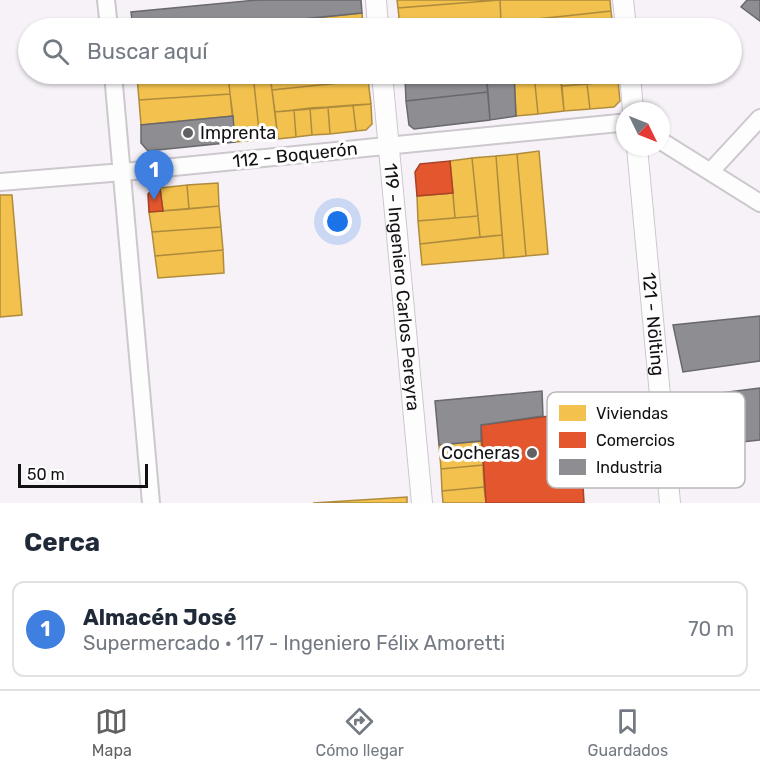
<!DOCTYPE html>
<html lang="es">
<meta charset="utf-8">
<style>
:root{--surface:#fff;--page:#f2f2f3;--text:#1f2937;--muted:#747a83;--line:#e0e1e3;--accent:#636064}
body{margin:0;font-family:Rubik,sans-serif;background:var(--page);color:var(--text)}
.compass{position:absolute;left:616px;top:102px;width:54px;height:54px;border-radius:50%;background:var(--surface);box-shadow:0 2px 4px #0004;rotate:133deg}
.scale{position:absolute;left:18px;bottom:15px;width:130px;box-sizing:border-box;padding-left:6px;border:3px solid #141114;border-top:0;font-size:16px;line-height:21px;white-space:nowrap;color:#141114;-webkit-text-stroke:4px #fff;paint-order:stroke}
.you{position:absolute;left:338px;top:222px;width:21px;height:21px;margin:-15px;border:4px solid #fff;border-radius:50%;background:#1a73e8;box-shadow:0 0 0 9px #1a73e833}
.badge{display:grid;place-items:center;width:39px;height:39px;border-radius:50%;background:var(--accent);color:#fff;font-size:20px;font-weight:700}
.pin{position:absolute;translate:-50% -50px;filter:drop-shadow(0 2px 3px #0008)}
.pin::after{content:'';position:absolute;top:32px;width:21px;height:18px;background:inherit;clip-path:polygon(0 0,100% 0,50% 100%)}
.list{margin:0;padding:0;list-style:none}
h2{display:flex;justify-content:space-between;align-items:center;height:78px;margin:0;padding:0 24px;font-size:26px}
h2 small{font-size:20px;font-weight:400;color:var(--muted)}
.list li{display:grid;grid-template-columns:39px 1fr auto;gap:18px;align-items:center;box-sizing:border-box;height:96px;margin:0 12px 12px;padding:0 12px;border:2px solid var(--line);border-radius:12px}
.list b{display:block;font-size:22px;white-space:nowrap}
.list p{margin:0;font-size:20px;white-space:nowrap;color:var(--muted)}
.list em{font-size:20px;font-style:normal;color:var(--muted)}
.icon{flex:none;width:33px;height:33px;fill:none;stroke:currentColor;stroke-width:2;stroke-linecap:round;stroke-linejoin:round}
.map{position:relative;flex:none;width:760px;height:503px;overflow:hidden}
.search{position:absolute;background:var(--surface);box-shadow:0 2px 4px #0004;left:18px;right:18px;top:18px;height:66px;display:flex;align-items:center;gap:15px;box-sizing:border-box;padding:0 21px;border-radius:33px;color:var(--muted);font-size:22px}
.sheet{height:186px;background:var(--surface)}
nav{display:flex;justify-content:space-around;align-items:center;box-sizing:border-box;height:84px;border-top:2px solid var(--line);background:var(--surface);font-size:16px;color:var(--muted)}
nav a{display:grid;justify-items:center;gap:3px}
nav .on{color:var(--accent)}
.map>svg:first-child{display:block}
.homes{fill:#f2c14e;stroke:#af8c3d;stroke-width:1.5}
.shops{fill:#e4572e;stroke:#a64226;stroke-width:1.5}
.industry{fill:#8d8d92;stroke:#69686c;stroke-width:1.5}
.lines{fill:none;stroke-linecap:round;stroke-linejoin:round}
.minor-casing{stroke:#ccc8cd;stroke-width:20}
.tertiary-casing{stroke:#ccc8cd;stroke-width:22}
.minor{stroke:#fefdfe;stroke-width:16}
.tertiary{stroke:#fefdfe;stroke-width:20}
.poi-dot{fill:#636064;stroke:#fff;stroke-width:2}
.labels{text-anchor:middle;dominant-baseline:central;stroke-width:6;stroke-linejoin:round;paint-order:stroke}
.poi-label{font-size:18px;fill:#141114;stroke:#fff;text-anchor:start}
.street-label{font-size:18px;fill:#141114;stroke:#fff}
.key{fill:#fff;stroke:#b8b8b8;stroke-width:1.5}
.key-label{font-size:16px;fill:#141114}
</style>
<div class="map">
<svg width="760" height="503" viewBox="0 0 760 503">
<rect width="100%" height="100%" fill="#f7f2f8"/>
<path class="homes" d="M 397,0 L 500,0 L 398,8 Z
M 500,0 L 501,23 L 440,28 L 400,28 L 398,8 Z
M 500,0 L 610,0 L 611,11 L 501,23 Z
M 611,11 L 613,28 L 529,28 L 528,20 Z
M 362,13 L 363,28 L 249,28 L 249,25 Z
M 528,20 L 529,28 L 512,28 L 511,22 Z
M 484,24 L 485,28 L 440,28 Z
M 249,25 L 249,28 L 213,28 Z
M 137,74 L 180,74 L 137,77 Z
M 180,74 L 228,74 L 230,94 L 139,100 L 137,77 Z
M 228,74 L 253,74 L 260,140 L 235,142 Z
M 253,74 L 270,74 L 278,139 L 260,140 Z
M 270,74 L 367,74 L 368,80 L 272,90 Z
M 404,74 L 455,74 L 405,77 Z
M 514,74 L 534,74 L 538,114 L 516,116 Z
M 534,74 L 560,74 L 564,111 L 538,114 Z
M 560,74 L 617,74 L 618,81 L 562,86 Z
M 368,80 L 371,104 L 275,112 L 272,90 Z
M 618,81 L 620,101 L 614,107 L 590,109 L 587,84 Z
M 587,84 L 590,109 L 564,111 L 562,86 Z
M 230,94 L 233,116 L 141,125 L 139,100 Z
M 371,104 L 372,124 L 366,130 L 356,131 L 353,105 Z
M 353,105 L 356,131 L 330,134 L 328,107 Z
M 328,107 L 330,134 L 312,135 L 310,108 Z
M 310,108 L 312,135 L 296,137 L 294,110 Z
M 294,110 L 296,137 L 278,139 L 275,112 Z
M 539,151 L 548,254 L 526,256 L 517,154 Z
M 517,154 L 526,256 L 504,258 L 496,156 Z
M 496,156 L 502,235 L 480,237 L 472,158 Z
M 472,158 L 478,216 L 455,218 L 450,161 Z
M 218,183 L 219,206 L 189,209 L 187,185 Z
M 187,185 L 189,209 L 163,211 L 160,188 Z
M 453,193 L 455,218 L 418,221 L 417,196 Z
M 0,195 L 12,195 L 22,315 L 0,317 Z
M 219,206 L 221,227 L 152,232 L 149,212 Z
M 478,216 L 480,237 L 420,244 L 418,221 Z
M 221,227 L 223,250 L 155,256 L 152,232 Z
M 502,235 L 504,258 L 422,265 L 420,244 Z
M 223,250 L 224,273 L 158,278 L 155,256 Z
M 481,441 L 483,465 L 441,469 L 439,445 Z
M 483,465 L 484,487 L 442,491 L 441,469 Z
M 484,487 L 486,503 L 443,503 L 442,491 Z
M 407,497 L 407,503 L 313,503 Z"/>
<path class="shops" d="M 450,161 L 453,193 L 417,196 L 415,172 L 420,164 Z
M 155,187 L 160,188 L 163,211 L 149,212 L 148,194 Z
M 579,412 L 584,503 L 486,503 L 481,425 Z"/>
<path class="industry" d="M 257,0 L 361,0 L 362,13 L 213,28 L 133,28 L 131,12 Z
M 747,0 L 760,0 L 760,21 L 741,7 Z
M 511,22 L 512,28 L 485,28 L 484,24 Z
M 455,74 L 486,74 L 488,92 L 406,101 L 405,77 Z
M 486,74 L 514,74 L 516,116 L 490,120 Z
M 488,92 L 490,120 L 414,129 L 409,125 L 406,101 Z
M 233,116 L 235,142 L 148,151 L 141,143 L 141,125 Z
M 760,316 L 760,361 L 683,372 L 673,325 Z
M 760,388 L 760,440 L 685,448 L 681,398 Z
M 542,391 L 543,416 L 481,425 L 481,441 L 439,445 L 435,401 Z"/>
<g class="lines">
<defs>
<path id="minor" d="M 106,0 L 109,28
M 113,74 L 151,503
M 661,141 L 760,203
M 711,171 L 760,118
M 0,182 L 123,172 L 619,123 L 625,124"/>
<g id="tertiary">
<path d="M 376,0 L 378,28"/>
<path d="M 623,0 L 626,28"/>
<path id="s1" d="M 382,74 L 422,503"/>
<path d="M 630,74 L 633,111"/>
<path id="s2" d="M 637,147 L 670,503"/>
</g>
</defs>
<use href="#minor" class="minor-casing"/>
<use href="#tertiary" class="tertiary-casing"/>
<use href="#minor" class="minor"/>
<use href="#tertiary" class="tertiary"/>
</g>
<g class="poi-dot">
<circle cx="188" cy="133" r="6"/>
<circle cx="532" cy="453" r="6"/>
</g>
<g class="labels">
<g class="poi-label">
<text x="200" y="133">Imprenta</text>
<text x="520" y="453" text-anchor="end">Cocheras</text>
</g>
<g class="street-label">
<text transform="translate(295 155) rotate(-6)">112 - Boquerón</text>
<text stroke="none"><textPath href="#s1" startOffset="214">119 - Ingeniero Carlos Pereyra</textPath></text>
<text stroke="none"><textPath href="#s2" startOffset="178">121 - Nölting</textPath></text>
</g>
</g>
<rect x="547" y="392" width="198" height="96" rx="9" class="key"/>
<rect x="559" y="405" width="27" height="16" fill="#f2c14e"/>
<rect x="559" y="432" width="27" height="16" fill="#e4572e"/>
<rect x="559" y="459" width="27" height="16" fill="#8d8d92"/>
<g class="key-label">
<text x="596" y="419">Viviendas</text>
<text x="596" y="446">Comercios</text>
<text x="596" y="473">Industria</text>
</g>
</svg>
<svg class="compass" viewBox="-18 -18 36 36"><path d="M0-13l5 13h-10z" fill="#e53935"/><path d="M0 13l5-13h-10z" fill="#747a83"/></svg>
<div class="scale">50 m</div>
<div class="you"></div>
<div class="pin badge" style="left:154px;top:200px;background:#3f7fe0">1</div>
<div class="search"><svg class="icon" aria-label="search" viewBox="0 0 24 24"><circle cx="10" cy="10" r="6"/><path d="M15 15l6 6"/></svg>Buscar aquí</div>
</div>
<section class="sheet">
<h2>Cerca<small></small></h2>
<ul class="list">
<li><span class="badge" style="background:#3f7fe0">1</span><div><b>Almacén José</b><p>Supermercado · 117 - Ingeniero Félix Amoretti</p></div><em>70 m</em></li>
</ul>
</section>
<nav>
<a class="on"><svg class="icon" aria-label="map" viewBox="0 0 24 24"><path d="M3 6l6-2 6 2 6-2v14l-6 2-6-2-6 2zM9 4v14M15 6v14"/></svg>Mapa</a>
<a><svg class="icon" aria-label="directions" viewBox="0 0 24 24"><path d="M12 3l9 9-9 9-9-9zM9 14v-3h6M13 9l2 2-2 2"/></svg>Cómo llegar</a>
<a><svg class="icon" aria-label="saved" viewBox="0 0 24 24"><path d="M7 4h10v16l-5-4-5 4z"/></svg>Guardados</a>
</nav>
